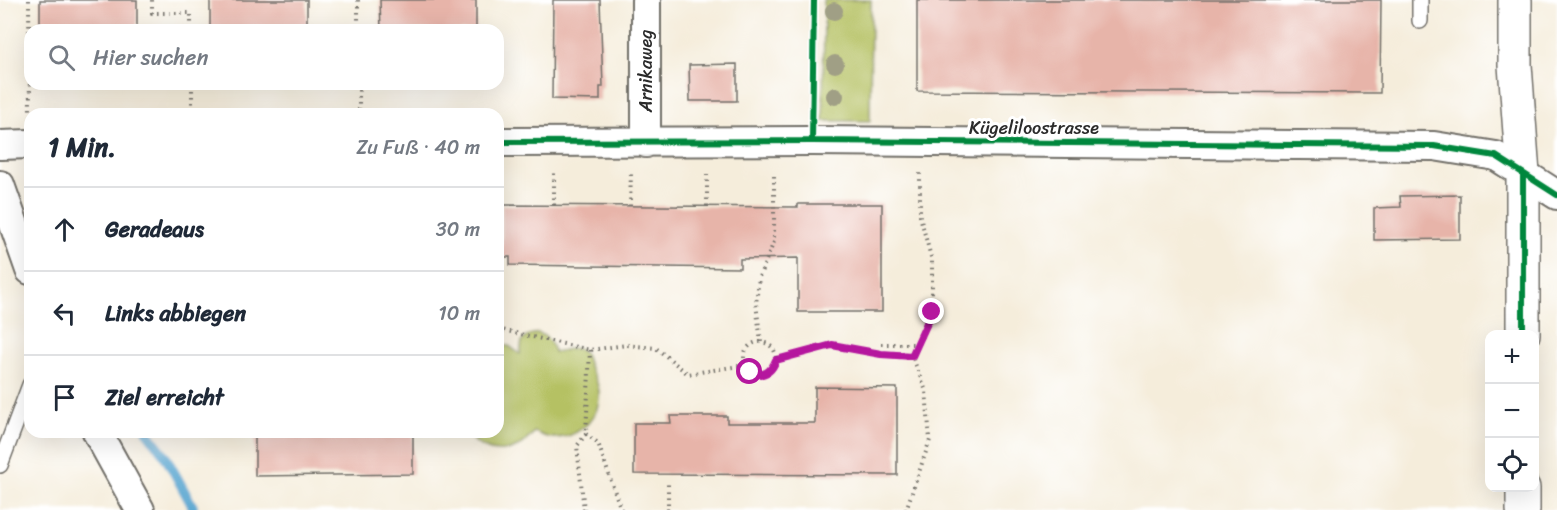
<!DOCTYPE html>
<html lang="de">
<meta charset="utf-8">
<style>
:root{--surface:#fff;--page:#f6f6f7;--text:#1f2937;--muted:#747a83;--line:#e0e1e3}
body{margin:0;font-family:Sriracha,sans-serif;background:var(--page);color:var(--text)}
.controls{position:absolute;right:18px;bottom:18px;display:grid;overflow:hidden;border-radius:12px;box-shadow:0 6px 24px #0002}
.controls button{width:54px;height:54px;display:grid;place-items:center;padding:0;border:0;border-bottom:2px solid var(--line);background:var(--surface);color:var(--text);font:30px sans-serif}
.stop{position:absolute;width:18px;height:18px;margin:-14px;border:4px solid #b5179e;border-radius:50%;background:#fff}
.stop.end{background:#b5179e;border-color:#fff;box-shadow:0 2px 6px #0008}
.list{margin:0;padding:0;list-style:none}
h2{display:flex;justify-content:space-between;align-items:center;height:78px;margin:0;padding:0 24px;font-size:26px}
h2 small{font-size:20px;font-weight:400;color:var(--muted)}
.list li{display:grid;grid-template-columns:39px 1fr auto;gap:18px;align-items:center;box-sizing:border-box;height:84px;padding:0 24px;border-top:2px solid var(--line)}
.list b{display:block;font-size:22px;white-space:nowrap}
.list em{font-size:20px;font-style:normal;color:var(--muted)}
.icon{flex:none;width:33px;height:33px;fill:none;stroke:currentColor;stroke-width:2;stroke-linecap:round;stroke-linejoin:round}
.map{position:relative;flex:none;width:1557px;height:510px;overflow:hidden}
.search{position:absolute;background:var(--surface);box-shadow:0 6px 24px #0002;left:24px;top:24px;width:480px;height:66px;display:flex;align-items:center;gap:15px;box-sizing:border-box;padding:0 21px;border-radius:18px;color:var(--muted);font-size:22px}
.panel{position:absolute;background:var(--surface);box-shadow:0 6px 24px #0002;left:24px;top:108px;width:480px;height:330px;border-radius:18px}
.map>svg:first-child{display:block}
.green{fill:#b5c163;stroke:#707647;stroke-width:1.5}
.lines{fill:none;stroke-linecap:round;stroke-linejoin:round}
.stream{stroke:#56a4cf;stroke-width:10}
.building{fill:#e7b4a9}
.lane-casing{stroke:#726f69;stroke-width:18}
.street-casing{stroke:#726f69;stroke-width:32}
.secondary-casing{stroke:#726f69;stroke-width:36}
.path{stroke:#726f69;stroke-width:4;stroke-dasharray:1.5 4.5;stroke-linecap:butt}
.lane{stroke:#fff;stroke-width:15}
.street{stroke:#fff;stroke-width:28}
.secondary{stroke:#fff;stroke-width:33}
.cycleway-casing{stroke:#fff;stroke-width:10}
.cycleway{stroke:#00873e;stroke-width:6}
.tree{fill:#a09f85}
.route{stroke:#b5179e;stroke-width:8}
.labels{text-anchor:middle;dominant-baseline:central;stroke-width:6;stroke-linejoin:round;paint-order:stroke}
.street-label{font-size:18px;fill:#2b2b2b;stroke:#fff}
</style>
<div class="map">
<svg width="1557" height="510" viewBox="0 0 1557 510">
<rect width="100%" height="100%" fill="#fff"/>
<filter id="ink" filterUnits="userSpaceOnUse"><feTurbulence type="fractalNoise" baseFrequency=".0167" numOctaves="2"/><feDisplacementMap in="SourceGraphic" scale="12" xChannelSelector="R" yChannelSelector="G"/><feConvolveMatrix kernelMatrix="1 2 1 2 8 2 1 2 1" color-interpolation-filters="sRGB"/></filter>
<filter id="wash" filterUnits="userSpaceOnUse"><feTurbulence type="fractalNoise" baseFrequency=".008" numOctaves="4" result="noise"/><feDisplacementMap in="SourceGraphic" scale="24" xChannelSelector="R" yChannelSelector="G"/><feGaussianBlur stdDeviation="1.35" result="paint"/><feColorMatrix in="noise" values="0 0 0 0 0 0 0 0 0 0 0 0 0 0 0 0 0 1.4 0 .05"/><feComposite in="paint" operator="in"/></filter>
<g filter="url(#wash)">
<rect width="100%" height="100%" fill="#f5eddb"/>
<path class="green" d="M 824,0 L 871,0 L 870,121 L 823,121 Z
M 538,333 C 548,337 551,341 554,352 C 564,352 571,345 580,350 C 587,354 586,359 589,366 C 593,376 600,384 599,396 C 599,422 572,442 547,437 C 543,436 538,433 534,432 C 515,458 485,457 466,432 L 498,432 L 498,346 L 509,346 L 520,354 L 522,341 L 529,335 Z"/>
<g class="lines">
<path class="stream" d="M 147,432 L 164,454 L 193,507"/>
</g>
<g id="blocks">
<path class="building" d="M 40,0 L 137,0 L 137,30 L 40,30 Z
M 210,0 L 307,0 L 307,30 L 210,30 Z
M 380,0 L 476,0 L 476,30 L 381,30 Z
M 553,0 L 600,0 L 603,87 L 600,87 L 600,100 L 552,99 Z
M 917,0 L 1381,0 L 1380,93 L 917,91 Z
M 737,64 L 737,101 L 690,101 L 689,65 Z
M 1460,195 L 1460,239 L 1374,240 L 1374,208 L 1401,207 L 1400,196 Z
M 798,204 L 882,204 L 882,312 L 798,312 L 798,258 L 740,259 L 740,268 L 510,265 L 510,257 L 502,257 L 502,205 L 798,207 Z
M 815,387 L 897,388 L 897,475 L 634,474 L 634,423 L 671,423 L 670,416 L 727,416 L 727,423 L 815,423 Z
M 255,432 L 413,432 L 413,474 L 255,476 Z"/>
</g>
</g>
<g filter="url(#ink)">
<use href="#blocks" fill-opacity="0" stroke="#726f69" stroke-width="1.5"/>
<g class="lines">
<defs>
<path id="lane" d="M 1420,0 L 1420,21
M 0,465 L 30,385"/>
<path id="street" d="M 646,0 L 646,143
M 498,142 L 812,141 L 1434,146 L 1496,156 L 1557,195
M 0,145 L 30,144
M 0,185 L 30,270
M 97,432 L 140,510"/>
<path id="secondary" d="M 1515,0 L 1515,65 L 1523,174 L 1523,334
M 1523,510 L 1523,488"/>
</defs>
<use href="#lane" class="lane-casing"/>
<use href="#street" class="street-casing"/>
<use href="#secondary" class="secondary-casing"/>
<path class="path" d="M 29,0 L 30,113
M 152,0 L 152,13 L 191,13 L 191,30
M 358,0 L 358,30
M 192,84 L 192,114
M 359,84 L 359,114
M 554,205 L 554,172
M 630,206 L 631,172
M 707,206 L 707,172
M 498,329 L 590,350 L 626,345 L 656,348 L 688,374 L 745,365
M744 358a16 16 0 1 1 32 0a16 16 0 1 1-32 0Z
M 761,342 L 756,304 L 759,277 L 774,242 L 774,172
M 881,344 L 918,344
M 590,350 L 586,434 L 598,443 L 621,510
M 776,360 L 833,345 L 881,354 L 912,356
M 584,510 L 577,446 L 586,434
M 668,510 L 668,481
M 906,510 L 930,440 L 926,391 L 912,356 L 932,312 L 932,261 L 920,216 L 920,172"/>
<use href="#lane" class="lane"/>
<use href="#street" class="street"/>
<use href="#secondary" class="secondary"/>
<defs>
<path id="cycleway" d="M 812,141 L 814,0
M 498,142 L 812,141 L 1434,146 L 1496,156 L 1557,195
M 1523,174 L 1523,334"/>
</defs>
<use href="#cycleway" class="cycleway-casing"/>
<use href="#cycleway" class="cycleway"/>
</g>
<g class="tree">
<circle cx="834" cy="11" r="9"/>
<circle cx="835" cy="64" r="9"/>
<circle cx="835" cy="96" r="9"/>
</g>
</g>
<g class="lines" filter="url(#ink)">
<path class="route" d="M 750,372 C 763,377 771,373 776,360 L 832,345 L 881,354 L 912,356 L 932,312"/>
</g>
<g class="labels">
<g class="street-label">
<text transform="translate(646 71) rotate(-90)">Arnikaweg</text>
<text x="1034" y="128">Kügeliloostrasse</text>
</g>
</g>
</svg>
<div class="controls">
<button>+</button>
<button>−</button>
<button><svg class="icon" aria-label="locate" viewBox="0 0 24 24"><circle cx="12" cy="12" r="6"/><path d="M12 2v4M12 18v4M2 12h4M18 12h4"/></svg></button>
</div>
<div class="stop" style="left:750px;top:372px"></div>
<div class="stop end" style="left:932px;top:312px"></div>
<div class="search"><svg class="icon" aria-label="search" viewBox="0 0 24 24"><circle cx="10" cy="10" r="6"/><path d="M15 15l6 6"/></svg>Hier suchen</div>
<section class="panel">
<h2>1 Min.<small>Zu Fuß · 40 m</small></h2>
<ul class="list">
<li><svg class="icon" aria-label="ahead" viewBox="0 0 24 24"><path d="M12 20V5M6 11l6-6 6 6"/></svg><div><b>Geradeaus</b></div><em>30 m</em></li>
<li><svg class="icon" aria-label="left" viewBox="0 0 24 24"><path d="M17 20v-9H6M10 6l-5 5 5 5"/></svg><div><b>Links abbiegen</b></div><em>10 m</em></li>
<li><svg class="icon" aria-label="arrive" viewBox="0 0 24 24"><path d="M6 21V4h12l-3 4 3 4H6"/></svg><div><b>Ziel erreicht</b></div></li>
</ul>
</section>
</div>
